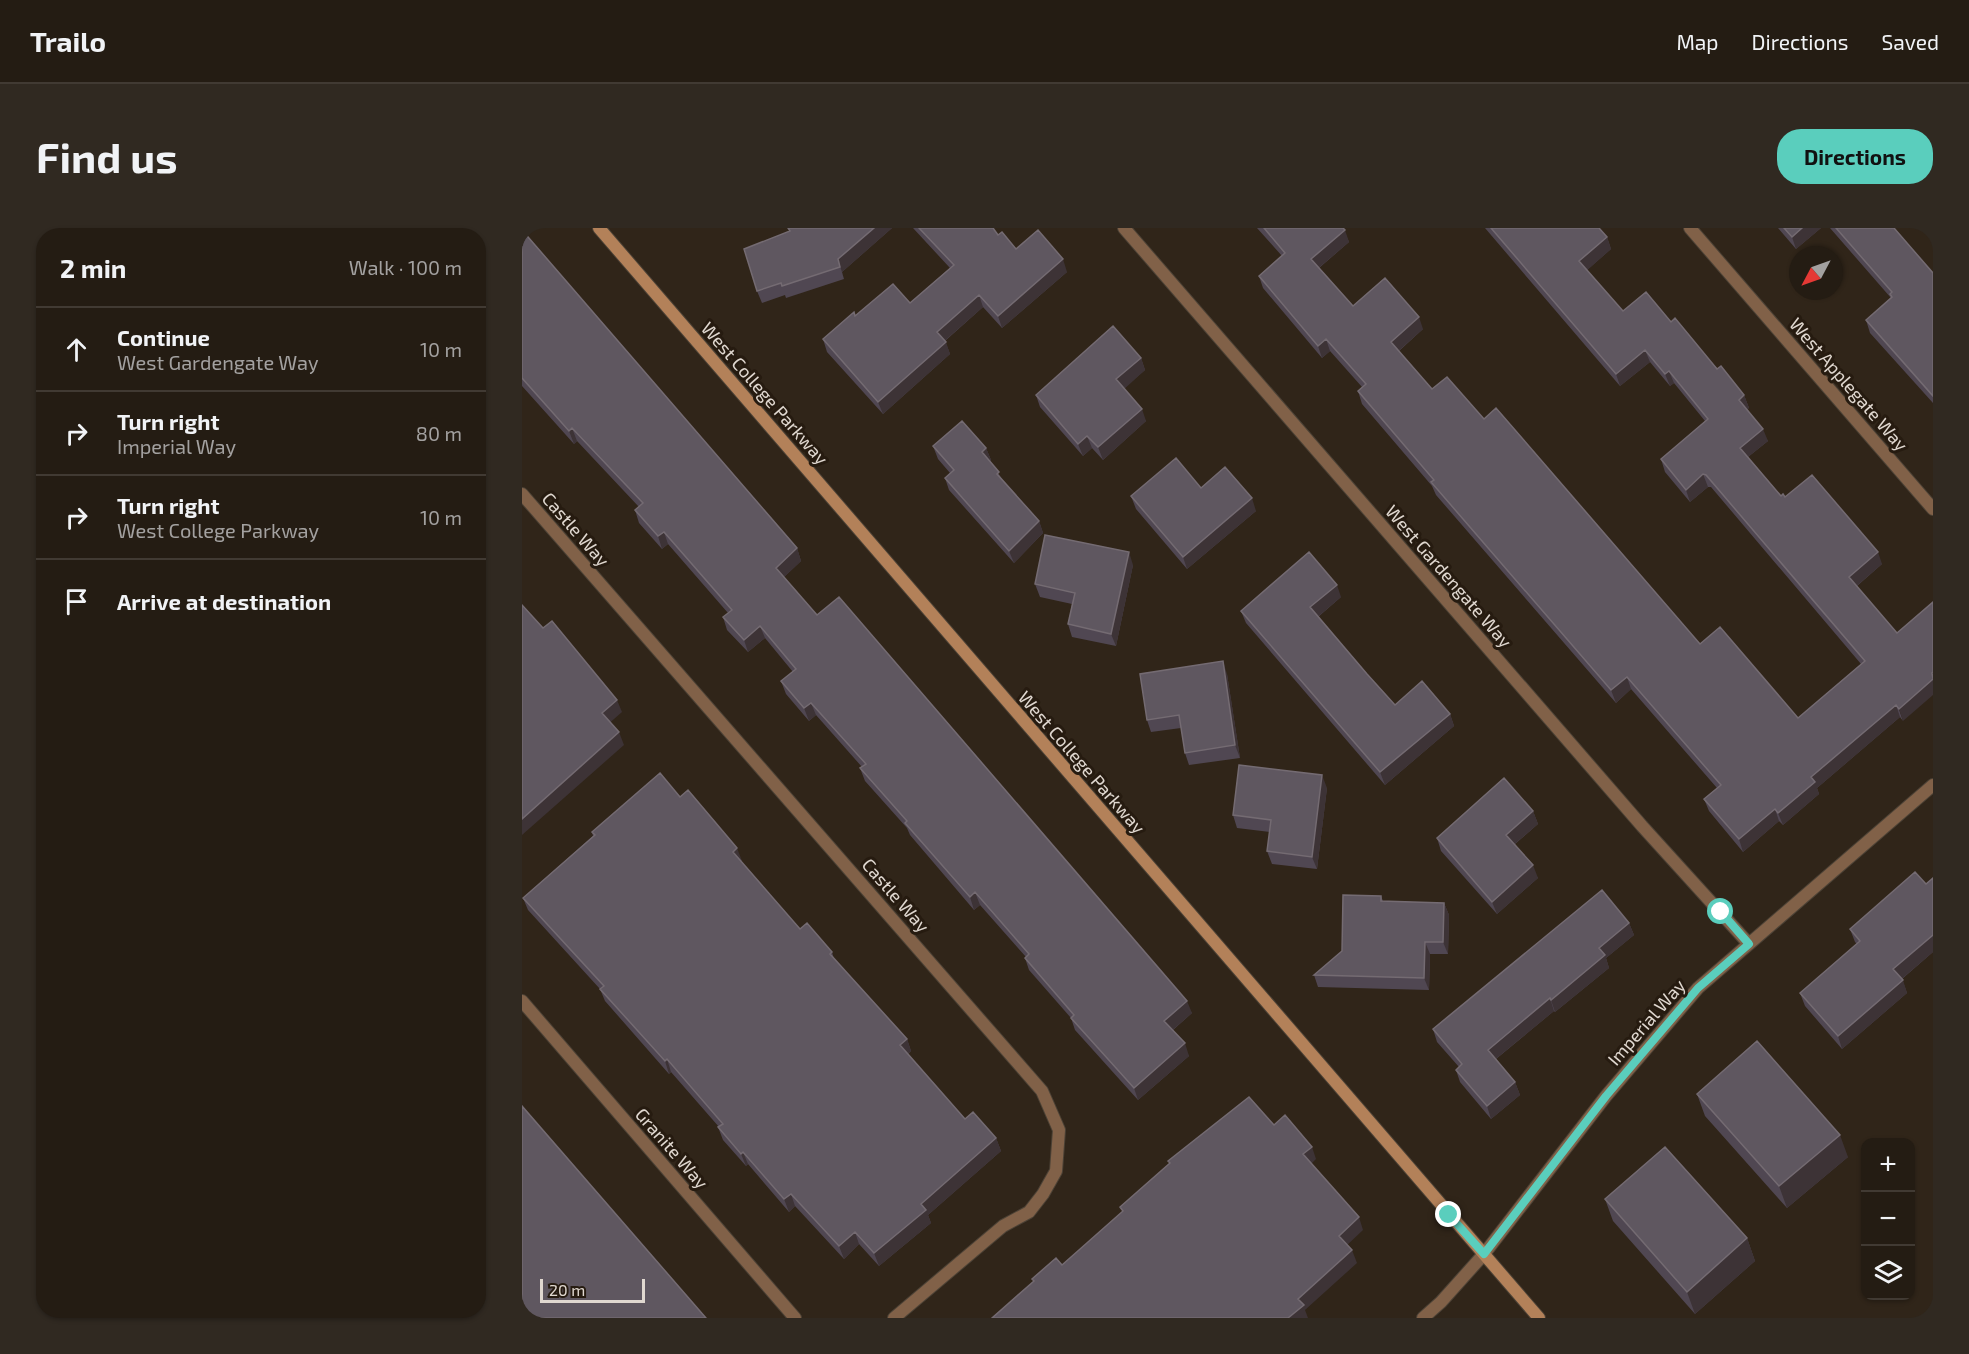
<!DOCTYPE html>
<meta charset="utf-8">
<style>
:root{--surface:#241c13;--page:#302921;--text:#f1f3f6;--muted:#a3a1a0;--line:#413a33;--accent:#5acebd}
body{margin:0;font-family:"Exo 2",sans-serif;background:var(--page);color:var(--text)}
.controls{position:absolute;right:18px;bottom:18px;display:grid;overflow:hidden;border-radius:12px;box-shadow:0 2px 4px #0004}
.controls button{width:54px;height:54px;display:grid;place-items:center;padding:0;border:0;border-bottom:2px solid var(--line);background:var(--surface);color:var(--text);font:30px sans-serif}
.compass{position:absolute;left:1267px;top:18px;width:54px;height:54px;border-radius:50%;background:var(--surface);box-shadow:0 2px 4px #0004;rotate:229deg}
.scale{position:absolute;left:18px;bottom:15px;width:105px;box-sizing:border-box;padding-left:6px;border:3px solid #e0d8d0;border-top:0;font-size:16px;line-height:21px;white-space:nowrap;color:#e0d8d0;-webkit-text-stroke:4px #261b10;paint-order:stroke}
.stop{position:absolute;width:18px;height:18px;margin:-14px;border:4px solid #5acebd;border-radius:50%;background:#fff}
.stop.end{background:#5acebd;border-color:#fff;box-shadow:0 2px 6px #0008}
.list{margin:0;padding:0;list-style:none}
h2{display:flex;justify-content:space-between;align-items:center;height:78px;margin:0;padding:0 24px;font-size:26px}
h2 small{font-size:20px;font-weight:400;color:var(--muted)}
.list li{display:grid;grid-template-columns:39px 1fr auto;gap:18px;align-items:center;box-sizing:border-box;height:84px;padding:0 24px;border-top:2px solid var(--line)}
.list b{display:block;font-size:22px;white-space:nowrap}
.list p{margin:0;font-size:20px;white-space:nowrap;color:var(--muted)}
.list em{font-size:20px;font-style:normal;color:var(--muted)}
.icon{flex:none;width:33px;height:33px;fill:none;stroke:currentColor;stroke-width:2;stroke-linecap:round;stroke-linejoin:round}
.map{position:relative;flex:none;width:1411px;height:1090px;overflow:hidden;border-radius:24px}
header{display:flex;align-items:center;gap:36px;box-sizing:border-box;height:84px;padding:0 30px;background:var(--surface);border-bottom:2px solid var(--line)}
header strong{font-size:28px}
nav{display:flex;gap:33px;margin-inline-start:auto;font-size:21px}
.intro{display:flex;align-items:center;justify-content:space-between;box-sizing:border-box;height:144px;padding:0 36px}
h1{margin:0;font-size:42px}
.button{padding:15px 27px;border-radius:24px;background:var(--accent);color:#111;font-size:21px;font-weight:700}
main{display:flex;gap:36px;padding:0 36px}
aside{flex:1;background:var(--surface);border-radius:24px;box-shadow:0 2px 4px #0004}
.map>svg:first-child{display:block}
.lines{fill:none;stroke-linecap:round;stroke-linejoin:round}
.minor-casing{stroke:#4c4236;stroke-width:14}
.secondary-casing{stroke:#4c4236;stroke-width:14}
.minor{stroke:#816148;stroke-width:12}
.secondary{stroke:#b38159;stroke-width:12}
.wall{fill:#504752}
.shaded-wall{fill:#3d3336}
.building{fill:#5f5760;stroke:#746b72;stroke-width:1.5}
.route{stroke:#5acebd;stroke-width:8}
.labels{text-anchor:middle;dominant-baseline:central;stroke-width:6;stroke-linejoin:round;paint-order:stroke}
.street-label{font-size:18px;fill:#e0d8d0;stroke:#261b10}
</style>
<header>
<strong>Trailo</strong>
<nav><a>Map</a><a>Directions</a><a>Saved</a></nav>
</header>
<div class="intro"><h1>Find us</h1><a class="button">Directions</a></div>
<main>
<aside>
<h2>2 min<small>Walk · 100 m</small></h2>
<ul class="list">
<li><svg class="icon" aria-label="ahead" viewBox="0 0 24 24"><path d="M12 20V5M6 11l6-6 6 6"/></svg><div><b>Continue</b><p>West Gardengate Way</p></div><em>10 m</em></li>
<li><svg class="icon" aria-label="right" viewBox="0 0 24 24"><path d="M7 20v-9h11M14 6l5 5-5 5"/></svg><div><b>Turn right</b><p>Imperial Way</p></div><em>80 m</em></li>
<li><svg class="icon" aria-label="right" viewBox="0 0 24 24"><path d="M7 20v-9h11M14 6l5 5-5 5"/></svg><div><b>Turn right</b><p>West College Parkway</p></div><em>10 m</em></li>
<li><svg class="icon" aria-label="arrive" viewBox="0 0 24 24"><path d="M6 21V4h12l-3 4 3 4H6"/></svg><div><b>Arrive at destination</b></div></li>
</ul>
</aside>
<div class="map">
<svg width="1411" height="1090" viewBox="0 0 1411 1090">
<rect width="100%" height="100%" fill="#302519"/>
<g class="lines">
<defs>
<path id="minor" d="M 602,0 L 1120,598 L 1227,716
M 1168,0 L 1411,281
M 0,266 L 520,863 L 537,902 L 534,943 L 521,966 L 507,984 L 481,998 L 372,1090
M 0,773 L 273,1090
M 901,1090 L 919,1074 L 962,1026 L 1084,868 L 1176,760 L 1411,557"/>
<path id="secondary" d="M 77,0 L 1017,1090"/>
</defs>
<use href="#minor" class="minor-casing"/>
<use href="#secondary" class="secondary-casing"/>
<use href="#minor" class="minor"/>
<use href="#secondary" class="secondary"/>
</g>
<path class="wall" d="M 266,0 L 370,0 L 320,44 L 322,51 L 264,70 L 263,67 L 240,75 L 235,63 L 268,3 Z
M 391,0 L 471,0 L 476,7 L 494,21 L 545,44 L 480,100 L 461,79 L 423,113 L 428,126 L 361,186 L 305,124 L 301,111 L 334,88 L 388,75 L 428,40 Z
M 735,0 L 821,0 L 827,14 L 797,40 L 831,78 L 901,101 L 877,123 L 910,161 L 962,191 L 1178,416 L 1276,490 L 1339,436 L 1189,259 L 1186,259 L 1168,274 L 1143,244 L 1139,231 L 1183,193 L 1152,155 L 1148,158 L 1128,134 L 1098,158 L 963,0 L 1077,0 L 1085,9 L 1089,21 L 1065,42 L 1101,83 L 1149,94 L 1222,167 L 1227,180 L 1225,181 L 1246,213 L 1226,229 L 1259,268 L 1263,269 L 1360,336 L 1335,358 L 1381,493 L 1378,489 L 1295,560 L 1297,566 L 1261,597 L 1257,593 L 1221,624 L 1187,583 L 1182,571 L 1195,560 L 1109,461 L 1094,475 L 914,267 L 910,258 L 840,176 L 836,163 L 840,159 L 808,123 L 800,130 L 741,60 L 737,48 L 760,28 Z
M 1256,0 L 1299,0 L 1274,21 Z
M 1308,0 L 1372,0 L 1411,45 L 1411,175 L 1348,105 L 1344,92 L 1369,70 Z
M 0,2 L 275,320 L 279,333 L 262,349 L 295,387 L 670,785 L 651,802 L 667,828 L 616,872 L 553,802 L 549,790 L 507,742 L 503,730 L 504,729 L 458,677 L 452,682 L 388,607 L 385,600 L 343,553 L 338,540 L 340,539 L 294,487 L 287,493 L 264,466 L 259,453 L 271,444 L 243,410 L 226,424 L 205,402 L 201,389 L 206,385 L 146,316 L 140,321 L 117,295 L 113,282 L 117,279 L 55,213 L 52,216 L 0,158 Z
M 619,130 L 623,142 L 602,160 L 624,193 L 581,232 L 570,220 L 561,228 L 518,179 L 514,167 Z
M 411,218 L 464,220 L 469,232 L 468,233 L 480,251 L 517,293 L 521,305 L 492,335 L 427,262 L 423,250 L 428,245 L 416,231 Z
M 679,260 L 734,283 L 665,341 L 614,281 L 609,268 Z
M 611,337 L 594,418 L 550,409 L 546,396 L 550,376 L 518,369 L 513,356 Z
M 819,369 L 796,389 L 845,446 L 873,477 L 928,486 L 932,498 L 863,557 L 724,395 L 719,383 Z
M 705,446 L 718,530 L 667,537 L 663,525 L 659,500 L 629,504 L 625,492 Z
M 805,560 L 795,641 L 750,636 L 745,623 L 748,604 L 715,600 L 711,587 Z
M 158,569 L 220,633 L 219,634 L 278,701 L 310,724 L 312,731 L 385,811 L 389,823 L 386,826 L 443,891 L 474,910 L 479,923 L 406,987 L 409,995 L 357,1038 L 337,1016 L 322,1031 L 273,978 L 267,984 L 226,936 L 224,938 L 201,912 L 196,899 L 197,899 L 149,844 L 147,846 L 83,773 L 78,761 L 6,682 L 1,670 L 71,608 L 70,604 Z
M 1011,583 L 1016,596 L 993,616 L 1016,650 L 975,686 L 919,623 L 915,610 Z
M 859,668 L 861,673 L 922,675 L 927,687 L 926,726 L 908,726 L 907,762 L 796,759 L 792,747 L 820,723 Z
M 1107,695 L 1112,707 L 1084,730 L 1087,740 L 1033,784 L 1032,783 L 974,831 L 993,854 L 998,867 L 969,891 L 938,854 L 934,842 L 937,839 L 915,814 L 911,801 Z
M 1328,701 L 1411,724 L 1380,751 L 1385,765 L 1320,821 L 1283,778 L 1278,765 L 1335,716 L 1333,714 Z
M 1175,866 L 1326,929 L 1265,980 L 1183,888 Z
M 1083,971 L 1225,1010 L 1233,1033 L 1173,1086 L 1091,993 Z"/>
<path class="shaded-wall" d="M 352,0 L 370,0 L 320,44 L 322,51 L 316,31 Z
M 1280,0 L 1299,0 L 1274,21 L 1270,9 Z
M 823,2 L 827,14 L 793,43 L 789,31 Z
M 1085,9 L 1089,21 L 1062,45 L 1057,33 Z
M 541,31 L 545,44 L 480,100 L 476,88 Z
M 457,67 L 461,79 L 419,116 L 415,104 Z
M 897,89 L 901,101 L 873,126 L 869,114 Z
M 804,111 L 808,123 L 800,130 L 796,118 Z
M 424,114 L 428,126 L 361,186 L 356,174 Z
M 1123,122 L 1128,134 L 1098,158 L 1094,146 Z
M 619,130 L 623,142 L 599,164 L 594,151 Z
M 1147,143 L 1152,155 L 1148,158 L 1143,146 Z
M 1222,167 L 1227,180 L 1222,184 L 1217,172 Z
M 620,181 L 624,193 L 581,232 L 576,219 Z
M 50,200 L 55,213 L 52,216 L 47,203 Z
M 1241,201 L 1246,213 L 1222,232 L 1218,220 Z
M 565,208 L 570,220 L 561,228 L 556,216 Z
M 464,220 L 469,232 L 464,236 L 460,224 Z
M 1181,246 L 1186,259 L 1168,274 L 1164,262 Z
M 730,270 L 734,283 L 665,341 L 661,329 Z
M 517,293 L 521,305 L 492,335 L 487,323 Z
M 142,304 L 146,316 L 140,321 L 136,308 Z
M 275,320 L 279,333 L 258,353 L 254,340 Z
M 607,324 L 611,337 L 594,418 L 589,406 Z
M 1356,324 L 1360,336 L 1331,361 L 1327,349 Z
M 815,357 L 819,369 L 792,392 L 788,379 Z
M 238,398 L 243,410 L 226,424 L 222,412 Z
M 701,433 L 705,446 L 718,530 L 713,517 Z
M 1105,449 L 1109,461 L 1094,475 L 1089,462 Z
M 1411,451 L 1411,467 L 1381,493 L 1377,481 Z
M 95,472 L 100,484 L 84,498 L 80,485 Z
M 289,475 L 294,487 L 287,493 L 282,480 Z
M 1374,477 L 1378,489 L 1295,560 L 1297,566 L 1261,597 L 1256,585 L 1289,549 Z
M 928,486 L 932,498 L 863,557 L 858,544 Z
M 97,504 L 102,517 L 0,607 L 0,591 Z
M 800,547 L 805,560 L 795,641 L 790,629 Z
M 1253,581 L 1257,593 L 1221,624 L 1217,611 Z
M 1011,583 L 1016,596 L 989,619 L 984,607 Z
M 215,620 L 220,633 L 216,637 L 211,624 Z
M 1011,637 L 1016,650 L 975,686 L 970,674 Z
M 453,664 L 458,677 L 452,682 L 448,669 Z
M 922,675 L 927,687 L 926,726 L 921,714 Z
M 1107,695 L 1112,707 L 1084,730 L 1087,740 L 1033,784 L 1029,772 L 1077,720 Z
M 1411,707 L 1411,724 L 1376,754 L 1371,741 Z
M 903,714 L 908,726 L 907,762 L 902,750 Z
M 1381,752 L 1385,765 L 1320,821 L 1316,808 Z
M 1028,770 L 1032,783 L 970,834 L 966,822 Z
M 665,773 L 670,785 L 647,805 L 642,793 Z
M 385,811 L 389,823 L 382,829 L 378,817 Z
M 663,815 L 667,828 L 616,872 L 612,860 Z
M 145,831 L 149,844 L 147,846 L 143,833 Z
M 993,854 L 998,867 L 969,891 L 965,878 Z
M 1318,907 L 1326,929 L 1265,980 L 1257,958 Z
M 474,910 L 479,923 L 406,987 L 409,995 L 357,1038 L 352,1025 L 399,976 Z
M 790,919 L 794,931 L 786,939 L 781,926 Z
M 221,924 L 226,936 L 224,938 L 219,926 Z
M 269,966 L 273,978 L 267,984 L 262,971 Z
M 837,989 L 841,1002 L 822,1020 L 817,1008 Z
M 333,1004 L 337,1016 L 322,1031 L 317,1018 Z
M 1225,1010 L 1233,1033 L 1173,1086 L 1165,1064 Z
M 830,1022 L 835,1035 L 783,1082 L 786,1090 L 766,1090 L 776,1071 Z"/>
<path class="building" d="M 266,0 L 352,0 L 316,31 L 318,39 L 260,58 L 259,55 L 235,63 L 222,21 L 268,3 Z
M 397,0 L 471,0 L 476,7 L 480,4 L 494,21 L 516,2 L 541,31 L 476,88 L 457,67 L 415,104 L 424,114 L 356,174 L 301,111 L 332,84 L 333,88 L 371,56 L 388,75 L 432,37 Z
M 742,0 L 821,0 L 823,2 L 789,31 L 831,78 L 863,50 L 897,89 L 869,114 L 910,161 L 925,149 L 962,191 L 974,180 L 1178,416 L 1198,399 L 1276,490 L 1343,433 L 1184,247 L 1181,246 L 1164,262 L 1139,231 L 1186,191 L 1147,143 L 1143,146 L 1123,122 L 1094,146 L 969,0 L 1077,0 L 1085,9 L 1057,33 L 1101,83 L 1124,64 L 1149,94 L 1153,90 L 1195,141 L 1199,138 L 1222,167 L 1217,172 L 1241,201 L 1218,220 L 1259,268 L 1261,266 L 1263,269 L 1290,247 L 1356,324 L 1327,349 L 1375,405 L 1411,374 L 1411,444 L 1410,445 L 1411,451 L 1377,481 L 1374,477 L 1289,549 L 1293,554 L 1256,585 L 1253,581 L 1217,611 L 1182,571 L 1199,557 L 1105,449 L 1089,462 L 909,254 L 912,252 L 836,163 L 844,156 L 804,111 L 796,118 L 737,48 L 763,25 Z
M 1262,0 L 1280,0 L 1270,9 Z
M 1314,0 L 1372,0 L 1411,45 L 1411,168 L 1344,92 L 1370,69 L 1368,66 L 1370,64 Z
M 0,2 L 275,320 L 254,340 L 295,387 L 317,369 L 665,773 L 642,793 L 663,815 L 612,860 L 549,790 L 552,787 L 503,730 L 507,726 L 453,664 L 448,669 L 383,595 L 385,593 L 338,540 L 344,536 L 289,475 L 282,480 L 259,453 L 274,441 L 238,398 L 222,412 L 201,389 L 210,382 L 142,304 L 136,308 L 113,282 L 121,275 L 50,200 L 47,203 L 0,150 Z
M 591,98 L 619,130 L 594,151 L 620,181 L 576,219 L 565,208 L 556,216 L 514,167 Z
M 440,193 L 464,220 L 460,224 L 477,244 L 475,246 L 517,293 L 487,323 L 423,250 L 432,242 L 411,218 Z
M 654,230 L 679,260 L 703,239 L 730,270 L 661,329 L 609,268 Z
M 523,307 L 607,324 L 589,406 L 546,396 L 553,365 L 513,356 Z
M 787,324 L 815,357 L 788,379 L 845,446 L 873,477 L 900,453 L 928,486 L 858,544 L 719,383 Z
M 0,377 L 21,400 L 30,393 L 95,472 L 80,485 L 97,504 L 0,591 Z
M 701,433 L 713,517 L 663,525 L 657,487 L 625,492 L 618,446 Z
M 717,537 L 800,547 L 790,629 L 745,623 L 749,592 L 711,587 Z
M 138,545 L 158,569 L 166,562 L 215,620 L 211,624 L 278,701 L 285,695 L 310,724 L 308,726 L 385,811 L 378,817 L 443,891 L 451,884 L 474,910 L 399,976 L 404,982 L 352,1025 L 333,1004 L 317,1018 L 269,966 L 262,971 L 221,924 L 219,926 L 196,899 L 201,896 L 145,831 L 143,833 L 78,761 L 82,758 L 1,670 L 73,607 L 70,604 Z
M 982,550 L 1011,583 L 984,607 L 1011,637 L 970,674 L 915,610 Z
M 1393,644 L 1404,656 L 1411,650 L 1411,707 L 1371,741 L 1381,752 L 1316,808 L 1278,765 L 1338,713 L 1328,701 Z
M 1080,662 L 1107,695 L 1077,720 L 1083,727 L 1029,772 L 1028,770 L 966,822 L 993,854 L 965,878 L 934,842 L 940,836 L 911,801 Z
M 821,667 L 859,668 L 859,673 L 922,675 L 921,714 L 903,714 L 902,750 L 792,747 L 820,723 Z
M 1235,813 L 1318,907 L 1257,958 L 1175,866 Z
M 727,869 L 752,897 L 763,887 L 790,919 L 781,926 L 837,989 L 817,1008 L 830,1022 L 776,1071 L 782,1077 L 766,1090 L 470,1090 L 512,1053 L 510,1051 L 534,1030 L 540,1037 L 601,983 L 598,979 L 648,935 L 646,933 Z
M 0,878 L 184,1090 L 0,1090 Z
M 1143,919 L 1225,1010 L 1165,1064 L 1083,971 Z"/>
<g class="lines">
<path class="route" d="M 927,987 L 962,1026 L 1084,868 L 1176,760 L 1227,716 L 1199,684"/>
</g>
<g class="labels">
<g class="street-label">
<text transform="translate(1327 156) rotate(49)">West Applegate Way</text>
<text transform="translate(243 165) rotate(49)">West College Parkway</text>
<text transform="translate(54 301) rotate(49)">Castle Way</text>
<text transform="translate(927 348) rotate(49)">West Gardengate Way</text>
<text transform="translate(560 534) rotate(49)">West College Parkway</text>
<text transform="translate(374 667) rotate(49)">Castle Way</text>
<text transform="translate(1124 794) rotate(-49)">Imperial Way</text>
<text transform="translate(150 920) rotate(49)">Granite Way</text>
</g>
</g>
</svg>
<div class="controls">
<button>+</button>
<button>−</button>
<button><svg class="icon" aria-label="layers" viewBox="0 0 24 24"><path d="M12 4l9 5-9 5-9-5zM3 14l9 5 9-5"/></svg></button>
</div>
<svg class="compass" viewBox="-18 -18 36 36"><path d="M0-13l5 13h-10z" fill="#e53935"/><path d="M0 13l5-13h-10z" fill="#a3a1a0"/></svg>
<div class="scale">20 m</div>
<div class="stop" style="left:1199px;top:684px"></div>
<div class="stop end" style="left:927px;top:987px"></div>
</div>
</main>
